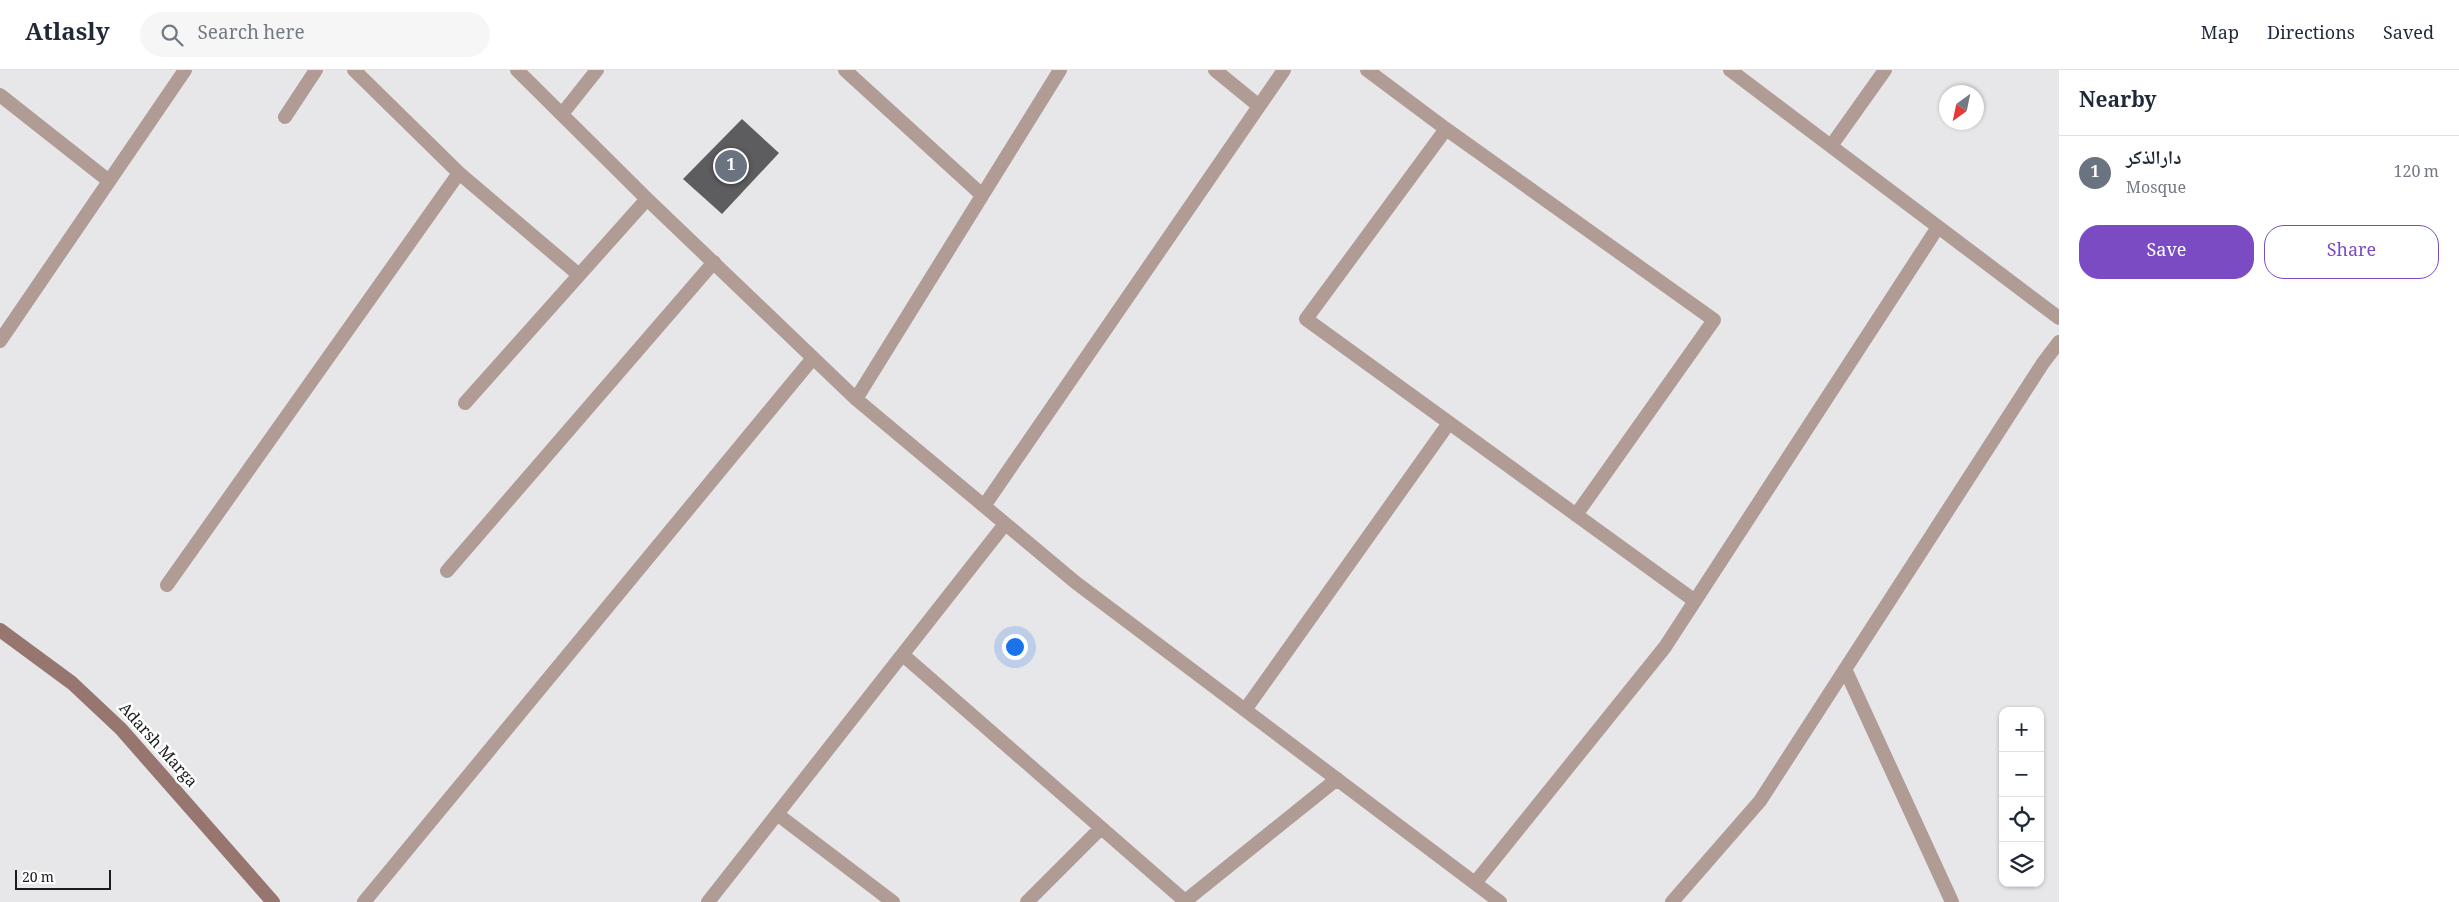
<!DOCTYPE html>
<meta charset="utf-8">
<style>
:root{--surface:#fff;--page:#f6f6f7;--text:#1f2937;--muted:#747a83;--line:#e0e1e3;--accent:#7b4bc3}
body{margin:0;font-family:Georgia,"Noto Naskh Arabic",serif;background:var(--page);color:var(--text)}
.controls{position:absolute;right:15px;bottom:15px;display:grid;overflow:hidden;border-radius:10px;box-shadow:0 1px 4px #0004}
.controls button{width:45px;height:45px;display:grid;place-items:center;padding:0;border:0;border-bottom:1px solid var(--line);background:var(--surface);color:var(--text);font:25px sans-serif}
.compass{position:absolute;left:1939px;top:15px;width:45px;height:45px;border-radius:50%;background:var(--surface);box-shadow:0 1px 4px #0004;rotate:213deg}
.scale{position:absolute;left:15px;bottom:12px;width:96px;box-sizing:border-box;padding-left:5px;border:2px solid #1c1c1c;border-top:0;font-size:14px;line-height:18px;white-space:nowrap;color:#1c1c1c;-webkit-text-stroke:4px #fff;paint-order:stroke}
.you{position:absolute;left:1014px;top:576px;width:18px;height:18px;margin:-12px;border:4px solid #fff;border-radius:50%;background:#1a73e8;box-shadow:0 0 0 8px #1a73e833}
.badge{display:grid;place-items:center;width:32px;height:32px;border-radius:50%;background:var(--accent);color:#fff;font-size:16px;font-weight:700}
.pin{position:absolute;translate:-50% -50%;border:2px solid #fff;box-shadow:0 1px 5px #0006}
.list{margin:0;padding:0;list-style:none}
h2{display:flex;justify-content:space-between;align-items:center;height:65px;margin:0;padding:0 20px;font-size:21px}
h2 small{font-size:16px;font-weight:400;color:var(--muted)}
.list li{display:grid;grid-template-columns:32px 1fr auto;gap:15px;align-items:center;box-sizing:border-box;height:75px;padding:0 20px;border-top:1px solid var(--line)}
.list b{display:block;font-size:19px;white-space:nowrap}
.list p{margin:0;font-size:16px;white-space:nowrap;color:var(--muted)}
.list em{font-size:16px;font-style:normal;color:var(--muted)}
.actions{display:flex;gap:10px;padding:15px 20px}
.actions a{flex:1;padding:11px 0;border:1px solid var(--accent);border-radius:20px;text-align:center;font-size:18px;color:var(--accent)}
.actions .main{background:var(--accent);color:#fff}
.icon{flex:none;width:28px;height:28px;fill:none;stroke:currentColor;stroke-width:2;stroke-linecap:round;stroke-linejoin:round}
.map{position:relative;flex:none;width:2059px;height:832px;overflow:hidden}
header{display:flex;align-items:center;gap:30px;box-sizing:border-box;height:70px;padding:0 25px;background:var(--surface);border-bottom:1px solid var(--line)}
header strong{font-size:24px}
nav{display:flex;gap:28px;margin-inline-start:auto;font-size:18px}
.search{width:350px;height:45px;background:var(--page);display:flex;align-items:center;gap:12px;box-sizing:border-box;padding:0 18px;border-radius:28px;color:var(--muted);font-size:19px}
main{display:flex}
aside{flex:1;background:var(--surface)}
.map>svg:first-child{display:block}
.building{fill:#5d5d5f}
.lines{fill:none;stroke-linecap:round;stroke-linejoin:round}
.minor{stroke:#b19b95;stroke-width:14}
.secondary{stroke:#96766e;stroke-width:14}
.labels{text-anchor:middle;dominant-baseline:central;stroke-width:5;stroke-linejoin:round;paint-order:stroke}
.street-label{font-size:16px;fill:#1c1c1c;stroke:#fff}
</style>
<header>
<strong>Atlasly</strong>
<div class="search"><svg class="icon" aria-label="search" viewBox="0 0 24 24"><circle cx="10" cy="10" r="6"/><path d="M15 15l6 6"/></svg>Search here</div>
<nav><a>Map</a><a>Directions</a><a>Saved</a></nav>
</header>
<main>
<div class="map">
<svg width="2059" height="832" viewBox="0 0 2059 832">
<rect width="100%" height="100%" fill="#e7e7e9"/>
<path class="building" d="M 742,49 L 779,83 L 722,144 L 683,109 Z"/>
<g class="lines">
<path class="minor" d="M 517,0 L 647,129 L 856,329 L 1075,512 L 1500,832
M 845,0 L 982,125
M 1215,0 L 1259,36
M 1367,0 L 1446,59
M 1730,0 L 2059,248
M 0,25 L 109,111
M 562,44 L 597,0
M 285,47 L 316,0
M 1831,76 L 1885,0
M 459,103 L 579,205
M 0,271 L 185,0
M 856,329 L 1060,0
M 465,333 L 647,129
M 984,436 L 1284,0
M 1576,445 L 1714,250 L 1446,59 L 1306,249 L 1695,531
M 447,501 L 714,192
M 167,515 L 459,103 L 354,0
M 903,585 L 1185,831
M 1845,599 L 1952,832
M 1245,640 L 1449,353
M 777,744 L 893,832
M 1475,813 L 1665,577 L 1938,157
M 364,832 L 813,288
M 708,832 L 1005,454
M 1027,832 L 1101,758
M 1184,832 L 1337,709
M 1672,832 L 1760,731 L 2043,293 L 2059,272"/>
<path class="secondary" d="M 0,560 L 72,613 L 121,659 L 273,832"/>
</g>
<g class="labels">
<g class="street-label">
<text transform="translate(157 676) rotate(48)">Adarsh Marga</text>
</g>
</g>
</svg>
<div class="controls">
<button>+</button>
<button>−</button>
<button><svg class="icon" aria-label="locate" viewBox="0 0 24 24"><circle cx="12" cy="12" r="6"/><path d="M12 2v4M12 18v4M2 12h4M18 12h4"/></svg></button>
<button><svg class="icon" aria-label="layers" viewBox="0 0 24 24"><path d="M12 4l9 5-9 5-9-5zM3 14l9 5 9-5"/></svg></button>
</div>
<svg class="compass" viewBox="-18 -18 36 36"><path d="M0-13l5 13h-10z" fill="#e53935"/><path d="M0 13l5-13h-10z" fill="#747a83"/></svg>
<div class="scale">20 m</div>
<div class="you"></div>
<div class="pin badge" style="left:731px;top:96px;background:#6b7280">1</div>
</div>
<aside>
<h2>Nearby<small></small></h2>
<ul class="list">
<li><span class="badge" style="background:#6b7280">1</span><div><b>دارالذکر</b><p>Mosque</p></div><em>120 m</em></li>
</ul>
<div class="actions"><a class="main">Save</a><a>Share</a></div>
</aside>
</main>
